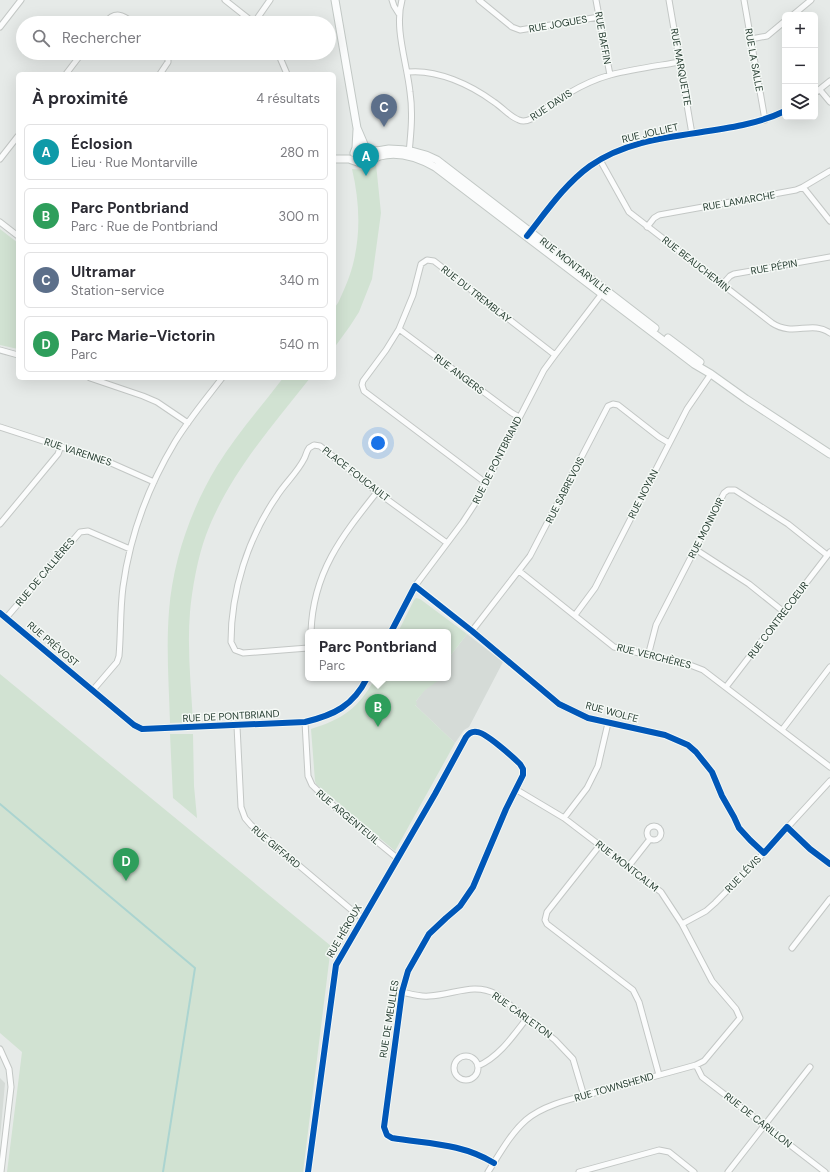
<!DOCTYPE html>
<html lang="fr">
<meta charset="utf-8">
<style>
:root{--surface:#fff;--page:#f7f7f7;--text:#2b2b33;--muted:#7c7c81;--line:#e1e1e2;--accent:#d93025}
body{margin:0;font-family:"DM Sans",sans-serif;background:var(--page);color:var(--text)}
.controls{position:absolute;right:12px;top:12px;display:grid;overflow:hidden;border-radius:6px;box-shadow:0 4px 16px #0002}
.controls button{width:36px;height:36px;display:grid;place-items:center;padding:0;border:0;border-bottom:1px solid var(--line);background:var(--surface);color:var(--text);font:20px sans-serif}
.you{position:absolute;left:378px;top:443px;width:14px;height:14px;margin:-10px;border:3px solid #fff;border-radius:50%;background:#1a73e8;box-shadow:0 0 0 6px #1a73e833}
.badge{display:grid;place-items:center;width:26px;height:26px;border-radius:50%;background:var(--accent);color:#fff;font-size:13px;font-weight:700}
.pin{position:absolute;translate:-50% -33px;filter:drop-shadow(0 1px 2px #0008)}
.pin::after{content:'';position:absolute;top:21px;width:14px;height:12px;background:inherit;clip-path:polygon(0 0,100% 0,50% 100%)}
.popup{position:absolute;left:305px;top:629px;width:146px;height:52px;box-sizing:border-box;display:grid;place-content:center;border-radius:6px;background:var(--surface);filter:drop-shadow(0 1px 3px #0005);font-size:13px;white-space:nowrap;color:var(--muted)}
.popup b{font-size:15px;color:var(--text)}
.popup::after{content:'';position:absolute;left:50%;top:100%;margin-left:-8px;border:8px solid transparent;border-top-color:var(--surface)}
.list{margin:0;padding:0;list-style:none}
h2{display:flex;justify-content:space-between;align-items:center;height:52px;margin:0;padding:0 16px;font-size:17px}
h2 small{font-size:13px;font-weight:400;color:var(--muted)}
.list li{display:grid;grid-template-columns:26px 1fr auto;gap:12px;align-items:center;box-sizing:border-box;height:56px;margin:0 8px 8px;padding:0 8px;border:1px solid var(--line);border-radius:6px}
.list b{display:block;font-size:15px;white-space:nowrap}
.list p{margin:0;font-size:13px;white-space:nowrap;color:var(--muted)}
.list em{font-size:13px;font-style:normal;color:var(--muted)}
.icon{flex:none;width:22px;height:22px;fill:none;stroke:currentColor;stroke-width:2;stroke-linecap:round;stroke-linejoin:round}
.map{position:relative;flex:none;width:830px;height:1172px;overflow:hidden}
.search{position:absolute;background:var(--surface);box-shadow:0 4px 16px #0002;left:16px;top:16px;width:320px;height:44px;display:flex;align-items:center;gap:10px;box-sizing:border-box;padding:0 14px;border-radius:22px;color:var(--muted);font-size:15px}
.panel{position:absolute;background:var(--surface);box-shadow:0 4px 16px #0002;left:16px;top:72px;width:320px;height:308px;border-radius:6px}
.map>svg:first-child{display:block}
.built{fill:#d5dbd7}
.green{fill:#d1e2d2}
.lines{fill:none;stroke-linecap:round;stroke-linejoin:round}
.stream{stroke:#abd4d0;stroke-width:2}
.street-casing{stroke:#c3c7c5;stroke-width:7}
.secondary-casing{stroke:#c2c8c5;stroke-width:9}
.street{stroke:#fbfcfc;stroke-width:5}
.secondary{stroke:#fbfcfc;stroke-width:7}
.cycleway-casing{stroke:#f5f9f6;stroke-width:8}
.cycleway{stroke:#0057b8;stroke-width:6}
.labels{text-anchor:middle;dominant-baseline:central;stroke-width:3;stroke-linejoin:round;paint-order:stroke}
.street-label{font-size:10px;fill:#253c30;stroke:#f5f9f6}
</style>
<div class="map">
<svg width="830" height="1172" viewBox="0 0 830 1172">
<rect width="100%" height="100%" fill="#e6eae8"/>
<path class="built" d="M 467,634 L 503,662 L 469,727 L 464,730 L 455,743 L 414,704 L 433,678 L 448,678 L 448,659 Z
M 0,1078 L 5,1083 L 0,1138 Z"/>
<path class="green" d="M 376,164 L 381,213 L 372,279 L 359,312 L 350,326 L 334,348 C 334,340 332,314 334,308 C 336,306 338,303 339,301 C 345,288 351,274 354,260 C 361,229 359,199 352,169 L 368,170 Z
M 0,229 L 18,243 L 18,349 L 0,345 Z
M 283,378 L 310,378 C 272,426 228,476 206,535 C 198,556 192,589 190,612 C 187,648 191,685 193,722 L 170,723 C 169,686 166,648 169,611 C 173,560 191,509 217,466 C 236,435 261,407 283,378 Z
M 416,598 L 420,599 L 467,634 L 448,659 L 448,632 L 398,632 L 414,600 Z
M 0,674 L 331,946 L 303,1172 L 7,1172 L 22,1052 L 0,1033 Z
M 375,678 L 442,678 L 425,690 L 416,701 L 417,705 L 415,705 L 455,743 L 395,851 L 316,784 L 315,781 L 311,729 C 343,719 359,708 375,678 Z
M 170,734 L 193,734 L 194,786 L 197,818 L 173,798 Z"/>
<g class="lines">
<path class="stream" d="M 0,804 L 195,968 L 163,1172"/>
<defs>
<path id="street" d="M 225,0 L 254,23
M 392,0 L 394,6 L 399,14
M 402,0 C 394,28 407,63 410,92 C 413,112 411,133 409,153
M 479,0 L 512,27 L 520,30 L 599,17
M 596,0 L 610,75
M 669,0 L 692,134
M 744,0 L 765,120
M 793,15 L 811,0
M 105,23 C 115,10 123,15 134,23
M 254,23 L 270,0
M 0,27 L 21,0
M 751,39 L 767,36 L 785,21
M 278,53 L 287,74
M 408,72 C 437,69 471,85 494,102 C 502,107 510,117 519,120 C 523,122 527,121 531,119 C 555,101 581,83 610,75 C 633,69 657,66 680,62
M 66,74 L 82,53
M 160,74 L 168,62 L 168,53
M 820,90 L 830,102
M 815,93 L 830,81
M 0,159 L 18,136
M 600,160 L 629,212 L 772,323 C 793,337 812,320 830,333
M 803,187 L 830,221
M 0,222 L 18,236
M 647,227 L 654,218 L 659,215 L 796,190 L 803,187 L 830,171
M 529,234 C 547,211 566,183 590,166 C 646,126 725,140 785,111
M 722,285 L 730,276 L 734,274 L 830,257
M 399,329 L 512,413 L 519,417
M 0,350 L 18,355
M 90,378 L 143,396 L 157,402 L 188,423
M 0,427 L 111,463 L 154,482
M 486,483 L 364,391 L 362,385 L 363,381 L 386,350 L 399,329 L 413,295 L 421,264 L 427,260 L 434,261 L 555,355
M 0,524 L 58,454 L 61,446
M 695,549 L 749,584 L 784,612
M 519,571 L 614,647 L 690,665 L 703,670 L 830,767
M 415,586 L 472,631 L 559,704 L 588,718 L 665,735 L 688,745 L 696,752 L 712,772 L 722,796 L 734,817 L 739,828 L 750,840 L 764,853
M 0,613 L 134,725 L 142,729 L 305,722 C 334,715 353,706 367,678
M 575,615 L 595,588 L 687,409 L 711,374
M 6,618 L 80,532 L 88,531 L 130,549
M 472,631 L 530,556 L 608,406 L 613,404 L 618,405 L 659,437 L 669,443
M 311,632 C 313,572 342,536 377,492
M 391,632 L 415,586 L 463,522 L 476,502 L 544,370 L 555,355 L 604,291
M 308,648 L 243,653 L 235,650 L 231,642 C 231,591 248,538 277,496 C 285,483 297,473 304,459 C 306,456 306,452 309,448 L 314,445 L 320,446 L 377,492 L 447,543
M 648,656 L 656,625 L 724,493 L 728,490 L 735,490 L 788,524 L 827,555
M 726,687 L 830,552
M 93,690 L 117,662 L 119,656 C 121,633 120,610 123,587 C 130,535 148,487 175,442 C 189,419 206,399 222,378
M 305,722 L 308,776 L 312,785 L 337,809 L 397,858
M 237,726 L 241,807 L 245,818 L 251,825 L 354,912 L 363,918
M 782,730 L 830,667
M 564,818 L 587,788 L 598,766 L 608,723
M647 833a7 7 0 1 1 14 0a7 7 0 1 1-14 0Z
M 787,827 L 810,849 L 830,864
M 600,845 L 547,912 L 545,920 L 547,924 L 633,990 L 639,1002 L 659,1075
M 628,867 L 650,839
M 682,924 L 706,911 L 715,903 L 764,853 L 830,781
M 792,948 L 830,899
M 402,992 C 411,994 420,997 429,996 C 454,995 473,982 496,994 L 555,1040 L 573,1059 L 584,1096
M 0,1049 L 9,1069 L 11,1087 L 1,1172
M454 1068a12 12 0 1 1 24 0a12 12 0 1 1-24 0Z
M 696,1065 L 702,1077 L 825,1172
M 478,1066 C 499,1057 513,1036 527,1018
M 308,1172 L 336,965 L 435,794 L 466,737 C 469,733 472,731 477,732 C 485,732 513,757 520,764 L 523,769 L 523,775 L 506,809 L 473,887 L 460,906 L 446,918 L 429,934 L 408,971 L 402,992 L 384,1127 L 387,1135 L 392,1138 C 428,1144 461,1143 494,1163
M 488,1172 C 499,1155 510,1134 526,1120 C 546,1103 577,1098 602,1091 C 633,1082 664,1074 696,1065 L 704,1061 L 740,1018 L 736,1009 L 712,981 L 682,924 L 661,892 L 564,818 L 517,790
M 579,1172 L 659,1150 L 669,1152 L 694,1172
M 728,1172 L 810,1067"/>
<path id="secondary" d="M 335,0 L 357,128 L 366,149
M 356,151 C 362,146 366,151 373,151 C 378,151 384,150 389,149 C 406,149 422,152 437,160 L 655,328
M 354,153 L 356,148 L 357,130
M 334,159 L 349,159 L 363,164 C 369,162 374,158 380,156 C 399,151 419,158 435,167 L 694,364 L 711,374 L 746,399 L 830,454
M 668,338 L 700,362"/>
</defs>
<use href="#street" class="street-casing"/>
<use href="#secondary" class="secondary-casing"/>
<use href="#street" class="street"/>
<use href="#secondary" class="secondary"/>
<defs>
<path id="cycleway" d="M 527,236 C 546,212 565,184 590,166 C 646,126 725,140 785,111
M 0,613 L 134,725 L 142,729 L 305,722 C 334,715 353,706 367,678
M 391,632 L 415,586 L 472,631 L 559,704 L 588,718 L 665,735 L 688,745 L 696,752 L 712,772 L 722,796 L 734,817 L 739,828 L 750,840 L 764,853 L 787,827 L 810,849 L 830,864
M 308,1172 L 336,965 L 435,794 L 466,737 C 469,733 472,731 477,732 C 485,732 513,757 520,764 L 523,769 L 523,775 L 506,809 L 473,887 L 460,906 L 446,918 L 429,934 L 408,971 L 402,992 L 384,1127 L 387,1135 L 392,1138 C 428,1144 461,1143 494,1163"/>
</defs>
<use href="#cycleway" class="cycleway-casing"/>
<use href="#cycleway" class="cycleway"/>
</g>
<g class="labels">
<g class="street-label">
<text transform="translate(558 24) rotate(-10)">RUE JOGUES</text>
<text transform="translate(603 38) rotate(80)">RUE BAFFIN</text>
<text transform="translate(754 60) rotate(80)">RUE LA SALLE</text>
<text transform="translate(681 67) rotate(80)">RUE MARQUETTE</text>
<text transform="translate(551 105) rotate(-33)">RUE DAVIS</text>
<text transform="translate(650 133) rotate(-13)">RUE JOLLIET</text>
<text transform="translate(739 201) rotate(-10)">RUE LAMARCHE</text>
<text transform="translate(696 264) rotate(38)">RUE BEAUCHEMIN</text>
<text transform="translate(575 266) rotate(38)">RUE MONTARVILLE</text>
<text transform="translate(774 267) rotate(-10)">RUE PÉPIN</text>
<text transform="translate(476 294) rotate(38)">RUE DU TREMBLAY</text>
<text transform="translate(459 374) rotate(37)">RUE ANGERS</text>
<text transform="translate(78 452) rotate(18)">RUE VARENNES</text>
<text transform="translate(497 460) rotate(-63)">RUE DE PONTBRIAND</text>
<text transform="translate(356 474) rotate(38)">PLACE FOUCAULT</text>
<text transform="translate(565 490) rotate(-63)">RUE SABREVOIS</text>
<text transform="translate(643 494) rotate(-63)">RUE NOYAN</text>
<text transform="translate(706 528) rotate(-63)">RUE MONNOIR</text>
<text transform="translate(45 572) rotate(-50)">RUE DE CALLIÈRES</text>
<text transform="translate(778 620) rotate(-53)">RUE CONTRECOEUR</text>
<text transform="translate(53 644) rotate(40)">RUE PRÉVOST</text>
<text transform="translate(654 656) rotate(14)">RUE VERCHÈRES</text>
<text transform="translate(612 712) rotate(15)">RUE WOLFE</text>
<text transform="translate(231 716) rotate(-3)">RUE DE PONTBRIAND</text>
<text transform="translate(348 817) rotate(40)">RUE ARGENTEUIL</text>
<text transform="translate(276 847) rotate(40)">RUE GIFFARD</text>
<text transform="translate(627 866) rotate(38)">RUE MONTCALM</text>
<text transform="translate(743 874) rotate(-46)">RUE LÉVIS</text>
<text transform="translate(344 931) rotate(-60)">RUE HÉROUX</text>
<text transform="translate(522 1015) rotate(36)">RUE CARLETON</text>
<text transform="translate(389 1019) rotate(-81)">RUE DE MEULLES</text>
<text transform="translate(614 1087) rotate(-16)">RUE TOWNSHEND</text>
<text transform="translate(758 1120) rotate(38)">RUE DE CARILLON</text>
</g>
</g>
</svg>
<div class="controls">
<button>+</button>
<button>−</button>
<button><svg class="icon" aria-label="layers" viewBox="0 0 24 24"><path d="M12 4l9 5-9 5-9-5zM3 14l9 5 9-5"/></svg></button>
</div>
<div class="you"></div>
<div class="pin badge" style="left:366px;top:176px;background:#0f9aa8">A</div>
<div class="pin badge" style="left:378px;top:727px;background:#2e9e5b">B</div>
<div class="popup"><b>Parc Pontbriand</b>Parc</div>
<div class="pin badge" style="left:384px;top:127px;background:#5c6f8a">C</div>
<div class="pin badge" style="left:126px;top:881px;background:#2e9e5b">D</div>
<div class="search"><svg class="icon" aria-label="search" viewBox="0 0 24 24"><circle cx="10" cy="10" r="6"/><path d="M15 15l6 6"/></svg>Rechercher</div>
<section class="panel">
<h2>À proximité<small>4 résultats</small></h2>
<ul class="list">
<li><span class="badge" style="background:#0f9aa8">A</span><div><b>Éclosion</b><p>Lieu · Rue Montarville</p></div><em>280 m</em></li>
<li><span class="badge" style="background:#2e9e5b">B</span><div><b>Parc Pontbriand</b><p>Parc · Rue de Pontbriand</p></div><em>300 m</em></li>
<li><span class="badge" style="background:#5c6f8a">C</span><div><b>Ultramar</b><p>Station-service</p></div><em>340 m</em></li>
<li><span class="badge" style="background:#2e9e5b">D</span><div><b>Parc Marie-Victorin</b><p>Parc</p></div><em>540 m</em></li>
</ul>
</section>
</div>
